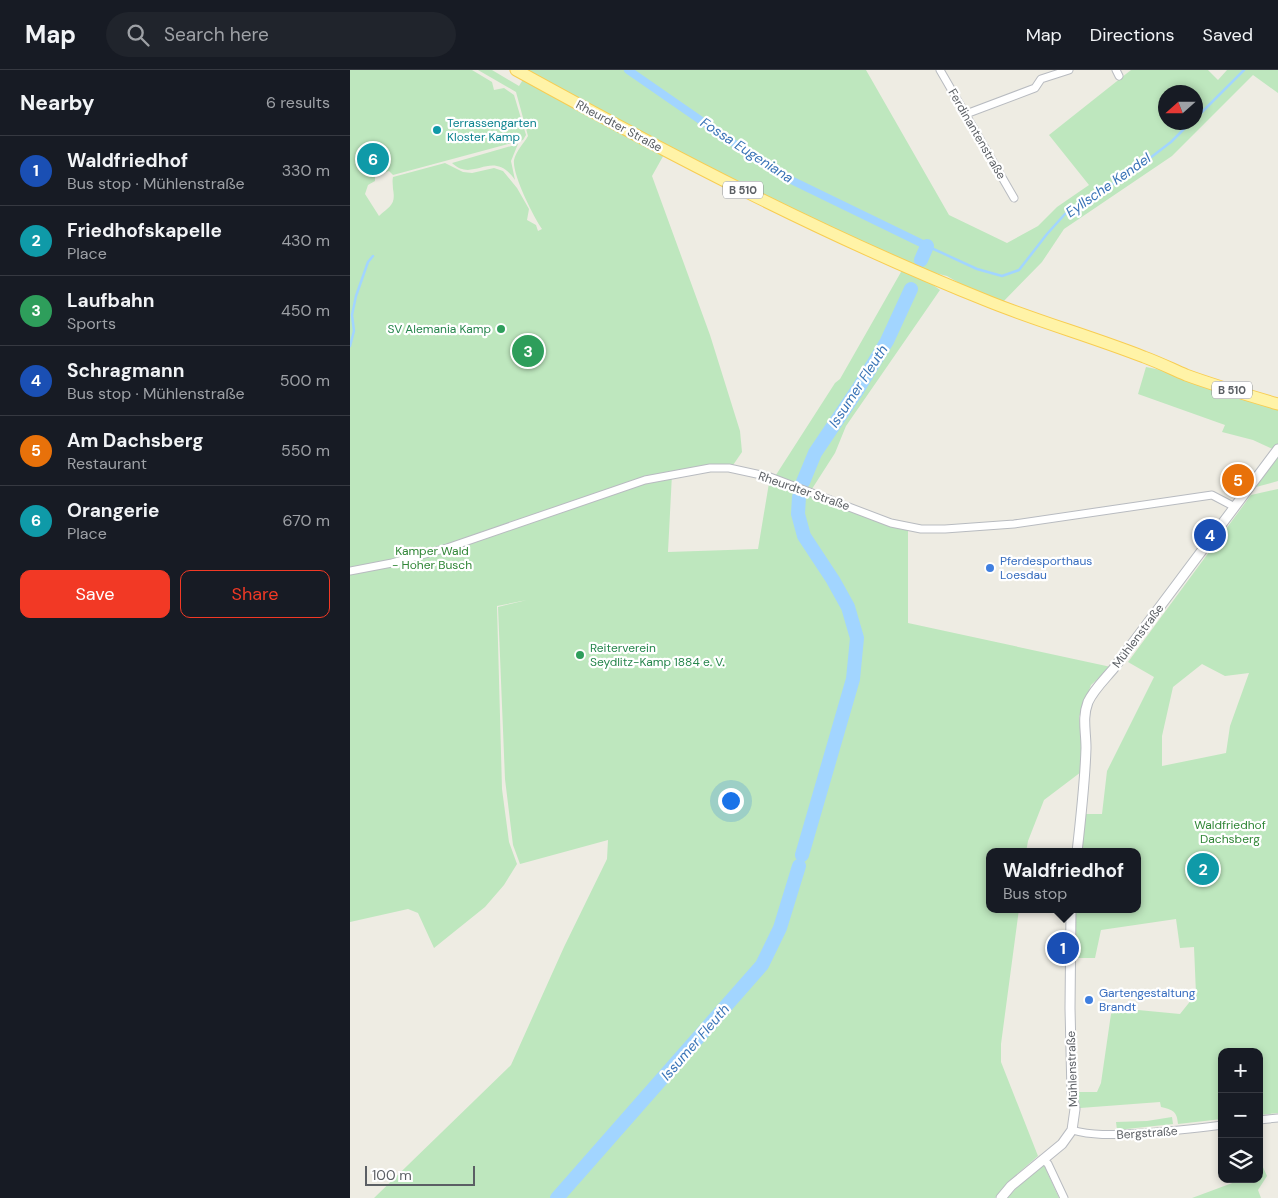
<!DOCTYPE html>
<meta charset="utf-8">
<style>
:root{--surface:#171b24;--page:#20242c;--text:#f1f3f6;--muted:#9ea1a6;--line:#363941;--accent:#f23925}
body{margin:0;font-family:"DM Sans",sans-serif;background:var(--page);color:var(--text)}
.controls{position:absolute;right:15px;bottom:15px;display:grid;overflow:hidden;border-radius:10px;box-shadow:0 2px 8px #0003}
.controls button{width:45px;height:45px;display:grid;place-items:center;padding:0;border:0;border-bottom:1px solid var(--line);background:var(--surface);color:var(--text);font:25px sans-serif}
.compass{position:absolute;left:808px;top:15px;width:45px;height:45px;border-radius:50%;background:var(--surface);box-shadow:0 2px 8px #0003;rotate:249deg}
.scale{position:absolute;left:15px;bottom:12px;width:110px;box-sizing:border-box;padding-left:5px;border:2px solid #5b5f64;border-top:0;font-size:14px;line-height:18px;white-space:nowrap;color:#5b5f64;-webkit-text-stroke:4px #fff;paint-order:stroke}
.you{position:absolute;left:380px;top:730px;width:18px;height:18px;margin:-12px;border:4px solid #fff;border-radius:50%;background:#1a73e8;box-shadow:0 0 0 8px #1a73e833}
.badge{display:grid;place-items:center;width:32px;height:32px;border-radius:50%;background:var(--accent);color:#fff;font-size:16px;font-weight:700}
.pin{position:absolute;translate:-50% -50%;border:2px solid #fff;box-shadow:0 1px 5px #0006}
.popup{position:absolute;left:636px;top:778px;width:155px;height:65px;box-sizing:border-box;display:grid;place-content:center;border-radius:10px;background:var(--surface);filter:drop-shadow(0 1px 4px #0005);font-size:16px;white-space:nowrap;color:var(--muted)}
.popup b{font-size:19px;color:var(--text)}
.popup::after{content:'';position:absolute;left:50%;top:100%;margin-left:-10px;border:10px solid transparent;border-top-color:var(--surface)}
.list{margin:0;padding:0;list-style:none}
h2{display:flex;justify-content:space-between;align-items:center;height:65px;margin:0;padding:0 20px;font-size:21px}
h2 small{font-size:16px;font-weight:400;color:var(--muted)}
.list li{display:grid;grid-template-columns:32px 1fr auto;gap:15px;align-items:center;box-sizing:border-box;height:70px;padding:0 20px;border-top:1px solid var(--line)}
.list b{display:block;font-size:19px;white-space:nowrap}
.list p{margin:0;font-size:16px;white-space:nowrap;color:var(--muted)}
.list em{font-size:16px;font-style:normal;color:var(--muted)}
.actions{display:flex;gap:10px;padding:15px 20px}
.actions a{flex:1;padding:11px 0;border:1px solid var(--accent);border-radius:10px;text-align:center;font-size:18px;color:var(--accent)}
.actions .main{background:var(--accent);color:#fff}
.icon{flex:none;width:28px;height:28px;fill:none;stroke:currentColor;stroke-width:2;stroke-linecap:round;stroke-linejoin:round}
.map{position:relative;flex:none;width:928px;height:1128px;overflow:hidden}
header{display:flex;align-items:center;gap:30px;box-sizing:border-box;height:70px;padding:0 25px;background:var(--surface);border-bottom:1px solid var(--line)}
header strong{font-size:24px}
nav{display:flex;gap:28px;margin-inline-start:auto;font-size:18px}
.search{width:350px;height:45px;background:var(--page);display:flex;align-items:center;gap:12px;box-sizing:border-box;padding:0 18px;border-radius:28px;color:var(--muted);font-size:19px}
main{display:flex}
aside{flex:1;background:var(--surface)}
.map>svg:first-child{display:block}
.green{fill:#bee7be;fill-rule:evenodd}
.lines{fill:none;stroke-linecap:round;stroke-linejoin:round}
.stream{stroke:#a2d5ff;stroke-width:2.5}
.canal{stroke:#a2d5ff;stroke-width:8}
.river{stroke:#a2d5ff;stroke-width:14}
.minor-casing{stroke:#b8bbc0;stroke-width:9}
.tertiary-casing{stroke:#b8bbc0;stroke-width:11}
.primary-casing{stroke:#f8cd52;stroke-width:13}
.minor{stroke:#fff;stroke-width:7}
.tertiary{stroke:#fff;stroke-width:9}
.primary{stroke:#fff3a7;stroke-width:11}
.culture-dot{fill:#0f9aa8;stroke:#fff;stroke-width:2}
.leisure-dot{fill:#2e9e5b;stroke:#fff;stroke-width:2}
.shop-dot{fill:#3f7fe0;stroke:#fff;stroke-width:2}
.labels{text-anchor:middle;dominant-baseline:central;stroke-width:4.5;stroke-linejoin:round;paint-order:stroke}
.shield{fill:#fff;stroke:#8c8f92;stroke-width:1}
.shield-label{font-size:11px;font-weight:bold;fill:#5b5f64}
.culture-label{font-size:12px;fill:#0d838f;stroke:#fff;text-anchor:start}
.street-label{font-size:12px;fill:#5b5f64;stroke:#fff}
.leisure-label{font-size:12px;fill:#27864d;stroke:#fff;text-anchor:end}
.park-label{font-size:12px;fill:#308636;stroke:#fff}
.shop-label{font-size:12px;fill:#366cbe;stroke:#fff;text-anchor:start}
.water-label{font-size:14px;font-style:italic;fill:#3a74b7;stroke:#fff}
</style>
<header>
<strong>Map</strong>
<div class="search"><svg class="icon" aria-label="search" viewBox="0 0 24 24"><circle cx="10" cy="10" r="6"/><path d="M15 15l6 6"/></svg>Search here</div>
<nav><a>Map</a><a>Directions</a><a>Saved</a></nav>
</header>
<main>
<aside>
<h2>Nearby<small>6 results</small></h2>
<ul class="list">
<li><span class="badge" style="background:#1a4fb4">1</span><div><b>Waldfriedhof</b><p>Bus stop · Mühlenstraße</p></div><em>330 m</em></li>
<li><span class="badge" style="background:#0f9aa8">2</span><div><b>Friedhofskapelle</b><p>Place</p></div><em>430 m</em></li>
<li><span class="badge" style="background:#2e9e5b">3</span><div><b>Laufbahn</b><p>Sports</p></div><em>450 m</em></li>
<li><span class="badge" style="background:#1a4fb4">4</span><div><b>Schragmann</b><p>Bus stop · Mühlenstraße</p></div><em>500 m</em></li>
<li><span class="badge" style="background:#e8710a">5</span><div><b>Am Dachsberg</b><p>Restaurant</p></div><em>550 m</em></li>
<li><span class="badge" style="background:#0f9aa8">6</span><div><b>Orangerie</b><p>Place</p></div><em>670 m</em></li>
</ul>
<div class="actions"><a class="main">Save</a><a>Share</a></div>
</aside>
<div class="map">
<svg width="928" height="1128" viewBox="0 0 928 1128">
<rect width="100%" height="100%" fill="#eeece3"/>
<path class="green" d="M 0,0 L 122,0 L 142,12 L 144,20 L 154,18 L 164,25 L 176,65 L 173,70 L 43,105 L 39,101 L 25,105 L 25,111 L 18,115 L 15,124 L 29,146 C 40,136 46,135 43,119 C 43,115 42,112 43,107 L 95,93 L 113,102 L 122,103 L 144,98 L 153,101 L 167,118 L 179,139 L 177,150 L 186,155 L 188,161 L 192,159 C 183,146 162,104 164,90 C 166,81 174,73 178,66 L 166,22 L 128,0 L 142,0 L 169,16 L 179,0 L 516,0 L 599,145 L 657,173 L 688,156 L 707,137 L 739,115 L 699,65 L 781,0 L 858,0 L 868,10 L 877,0 L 928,0 L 928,23 L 903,5 L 822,86 L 714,159 L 692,192 L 649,236 L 597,206 L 557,196 L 590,220 L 496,356 L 485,383 L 460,422 L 558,457 L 558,553 L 761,597 L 741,615 L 729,647 L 733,686 L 731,702 L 694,730 L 678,771 L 676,782 L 639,782 L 639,839 L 669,839 L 651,974 L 651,992 L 688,1086 L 658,1112 L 645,1128 L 24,1128 L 161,995 L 214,877 L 257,789 L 258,770 L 170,794 L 163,775 L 155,709 L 148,537 L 177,530 L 147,536 L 152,719 L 159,772 L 167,794 L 154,815 L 135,837 L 84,878 L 68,843 L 58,839 L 0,852 ZM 816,22 L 846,22 L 846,52 L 816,52 ZM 316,81 L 555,195 L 490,309 L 485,313 L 424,408 L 420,407 L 408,479 L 318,482 L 322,404 L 381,398 L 392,382 L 390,361 L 360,265 L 302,106 Z
M 168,74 L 161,91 L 165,110 C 142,77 124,114 102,93 Z
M 796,297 L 836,305 L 928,333 L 928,379 L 927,381 L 903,370 L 872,362 L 875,355 L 788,324 Z
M 928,383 L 928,411 L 906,417 Z
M 928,419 L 928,1043 L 909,1045 L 909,982 L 872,982 L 872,1049 L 828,1054 C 827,1041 823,1040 811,1037 L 810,1032 L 730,1038 L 728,1022 L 747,1022 L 751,1013 L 761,944 L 767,938 L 830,944 L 846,924 L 844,877 L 830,878 L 826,849 L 751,860 L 745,888 L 726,888 L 726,839 L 787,839 L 787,782 L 731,782 L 736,744 L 752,744 L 757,701 L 804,607 L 778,592 L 901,425 ZM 852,594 L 875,606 L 899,603 L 880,656 L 876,683 L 812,696 L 812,666 L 823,617 Z
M 822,1047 L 823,1054 L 767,1060 L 766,1052 L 797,1051 Z
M 694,1095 L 709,1128 L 657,1128 L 685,1099 Z
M 912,1095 L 917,1106 L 908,1120 L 911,1128 L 842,1128 L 885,1112 L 884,1109 L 909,1109 L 909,1096 Z"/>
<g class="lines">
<path class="stream" d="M 846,48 L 894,0
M 577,176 L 627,199 L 652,206 L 669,200 L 697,164 L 715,144 L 783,101 L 821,72 L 841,52
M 0,276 L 4,261 L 2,245 L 6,226 L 18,192 L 23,186"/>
<path class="canal" d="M 278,0 L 408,90 L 437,108 L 577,176"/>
<path class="river" d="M 571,190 L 577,176
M 453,412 L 465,383 L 508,319 L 537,271 L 561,219
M 449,427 L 448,444 L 454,466 L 483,510 L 498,537 L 507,568 L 503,609 L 452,785
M 207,1128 L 412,895 L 430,858 L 449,796"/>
<defs>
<path id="minor" d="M 590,0 L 664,128
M 766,0 L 769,6
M 616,44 L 685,18 L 691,9 L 719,0
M 0,501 L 42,493 L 97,478 L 295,410 L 360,398 L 379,398 L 420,407 L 541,453 L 571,459 L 595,459 L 664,454 L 862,425 L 885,437
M 909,1050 L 928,1048
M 722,1060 C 747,1067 770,1064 795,1063 C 821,1061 846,1059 872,1055
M 693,1089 L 698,1094 L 714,1128"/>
<path id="tertiary" d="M 727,782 C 731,747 735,712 736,678 C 736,661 732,648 738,632 C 744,619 755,609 764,598 L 928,379
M 651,1128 L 661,1116 L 712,1074 L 722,1060 L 725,1039 L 722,1023 L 720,938 L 721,839"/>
<path id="primary" d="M 166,0 C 320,85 477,167 640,232 C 690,252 743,267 794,287 C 808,292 822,299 836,305 C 866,316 897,325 928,334"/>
</defs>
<use href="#minor" class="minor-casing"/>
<use href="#tertiary" class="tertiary-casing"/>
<use href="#primary" class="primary-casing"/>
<use href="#minor" class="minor"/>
<use href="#tertiary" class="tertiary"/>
<use href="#primary" class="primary"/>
</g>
<circle class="culture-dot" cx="87" cy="60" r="5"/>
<g class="leisure-dot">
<circle cx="151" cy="259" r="5"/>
<circle cx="230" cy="585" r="5"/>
</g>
<g class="shop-dot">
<circle cx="640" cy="498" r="5"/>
<circle cx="739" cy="930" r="5"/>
</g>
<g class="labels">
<g class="shield">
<rect x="373" y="111.5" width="40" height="17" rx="4"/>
<rect x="862" y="311.5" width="40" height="17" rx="4"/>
</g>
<g class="shield-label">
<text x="393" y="120">B 510</text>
<text x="882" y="320">B 510</text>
</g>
<g class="culture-label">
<text x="97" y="53">Terrassengarten<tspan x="97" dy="14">Kloster Kamp</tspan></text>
</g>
<g class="street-label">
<text transform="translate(269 56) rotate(28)">Rheurdter Straße</text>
<text transform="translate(627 64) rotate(60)">Ferdinantenstraße</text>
<text transform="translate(454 421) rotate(19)">Rheurdter Straße</text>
<text transform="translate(788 566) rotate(-53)">Mühlenstraße</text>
<text transform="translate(722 999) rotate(-92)">Mühlenstraße</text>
<text transform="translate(797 1063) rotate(-4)">Bergstraße</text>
</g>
<g class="leisure-label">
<text x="141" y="259">SV Alemania Kamp</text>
<text x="240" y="578" text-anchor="start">Reiterverein<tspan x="240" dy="14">Seydlitz-Kamp 1884 e. V.</tspan></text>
</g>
<g class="park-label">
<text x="82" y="481">Kamper Wald<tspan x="82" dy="14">- Hoher Busch</tspan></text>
<text x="880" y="755">Waldfriedhof<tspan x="880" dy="14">Dachsberg</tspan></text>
</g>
<g class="shop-label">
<text x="650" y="491">Pferdesporthaus<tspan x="650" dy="14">Loesdau</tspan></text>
<text x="749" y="923">Gartengestaltung<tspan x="749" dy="14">Brandt</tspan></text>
</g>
<g class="water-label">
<text transform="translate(397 80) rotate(33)">Fossa Eugeniana</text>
<text transform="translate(758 115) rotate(-35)">Eyllsche Kendel</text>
<text transform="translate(508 316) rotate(-57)">Issumer Fleuth</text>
<text transform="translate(345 972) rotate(-49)">Issumer Fleuth</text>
</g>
</g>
</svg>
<div class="controls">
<button>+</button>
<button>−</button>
<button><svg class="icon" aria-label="layers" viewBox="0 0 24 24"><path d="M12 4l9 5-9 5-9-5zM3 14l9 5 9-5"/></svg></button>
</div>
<svg class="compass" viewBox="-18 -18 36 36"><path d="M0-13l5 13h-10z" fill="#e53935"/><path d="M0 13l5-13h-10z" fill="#9ea1a6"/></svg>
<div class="scale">100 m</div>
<div class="you"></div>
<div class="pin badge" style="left:713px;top:878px;background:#1a4fb4">1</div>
<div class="popup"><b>Waldfriedhof</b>Bus stop</div>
<div class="pin badge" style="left:853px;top:799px;background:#0f9aa8">2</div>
<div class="pin badge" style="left:178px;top:281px;background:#2e9e5b">3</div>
<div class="pin badge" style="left:860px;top:465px;background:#1a4fb4">4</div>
<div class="pin badge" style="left:888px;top:410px;background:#e8710a">5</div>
<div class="pin badge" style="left:23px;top:89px;background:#0f9aa8">6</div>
</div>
</main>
